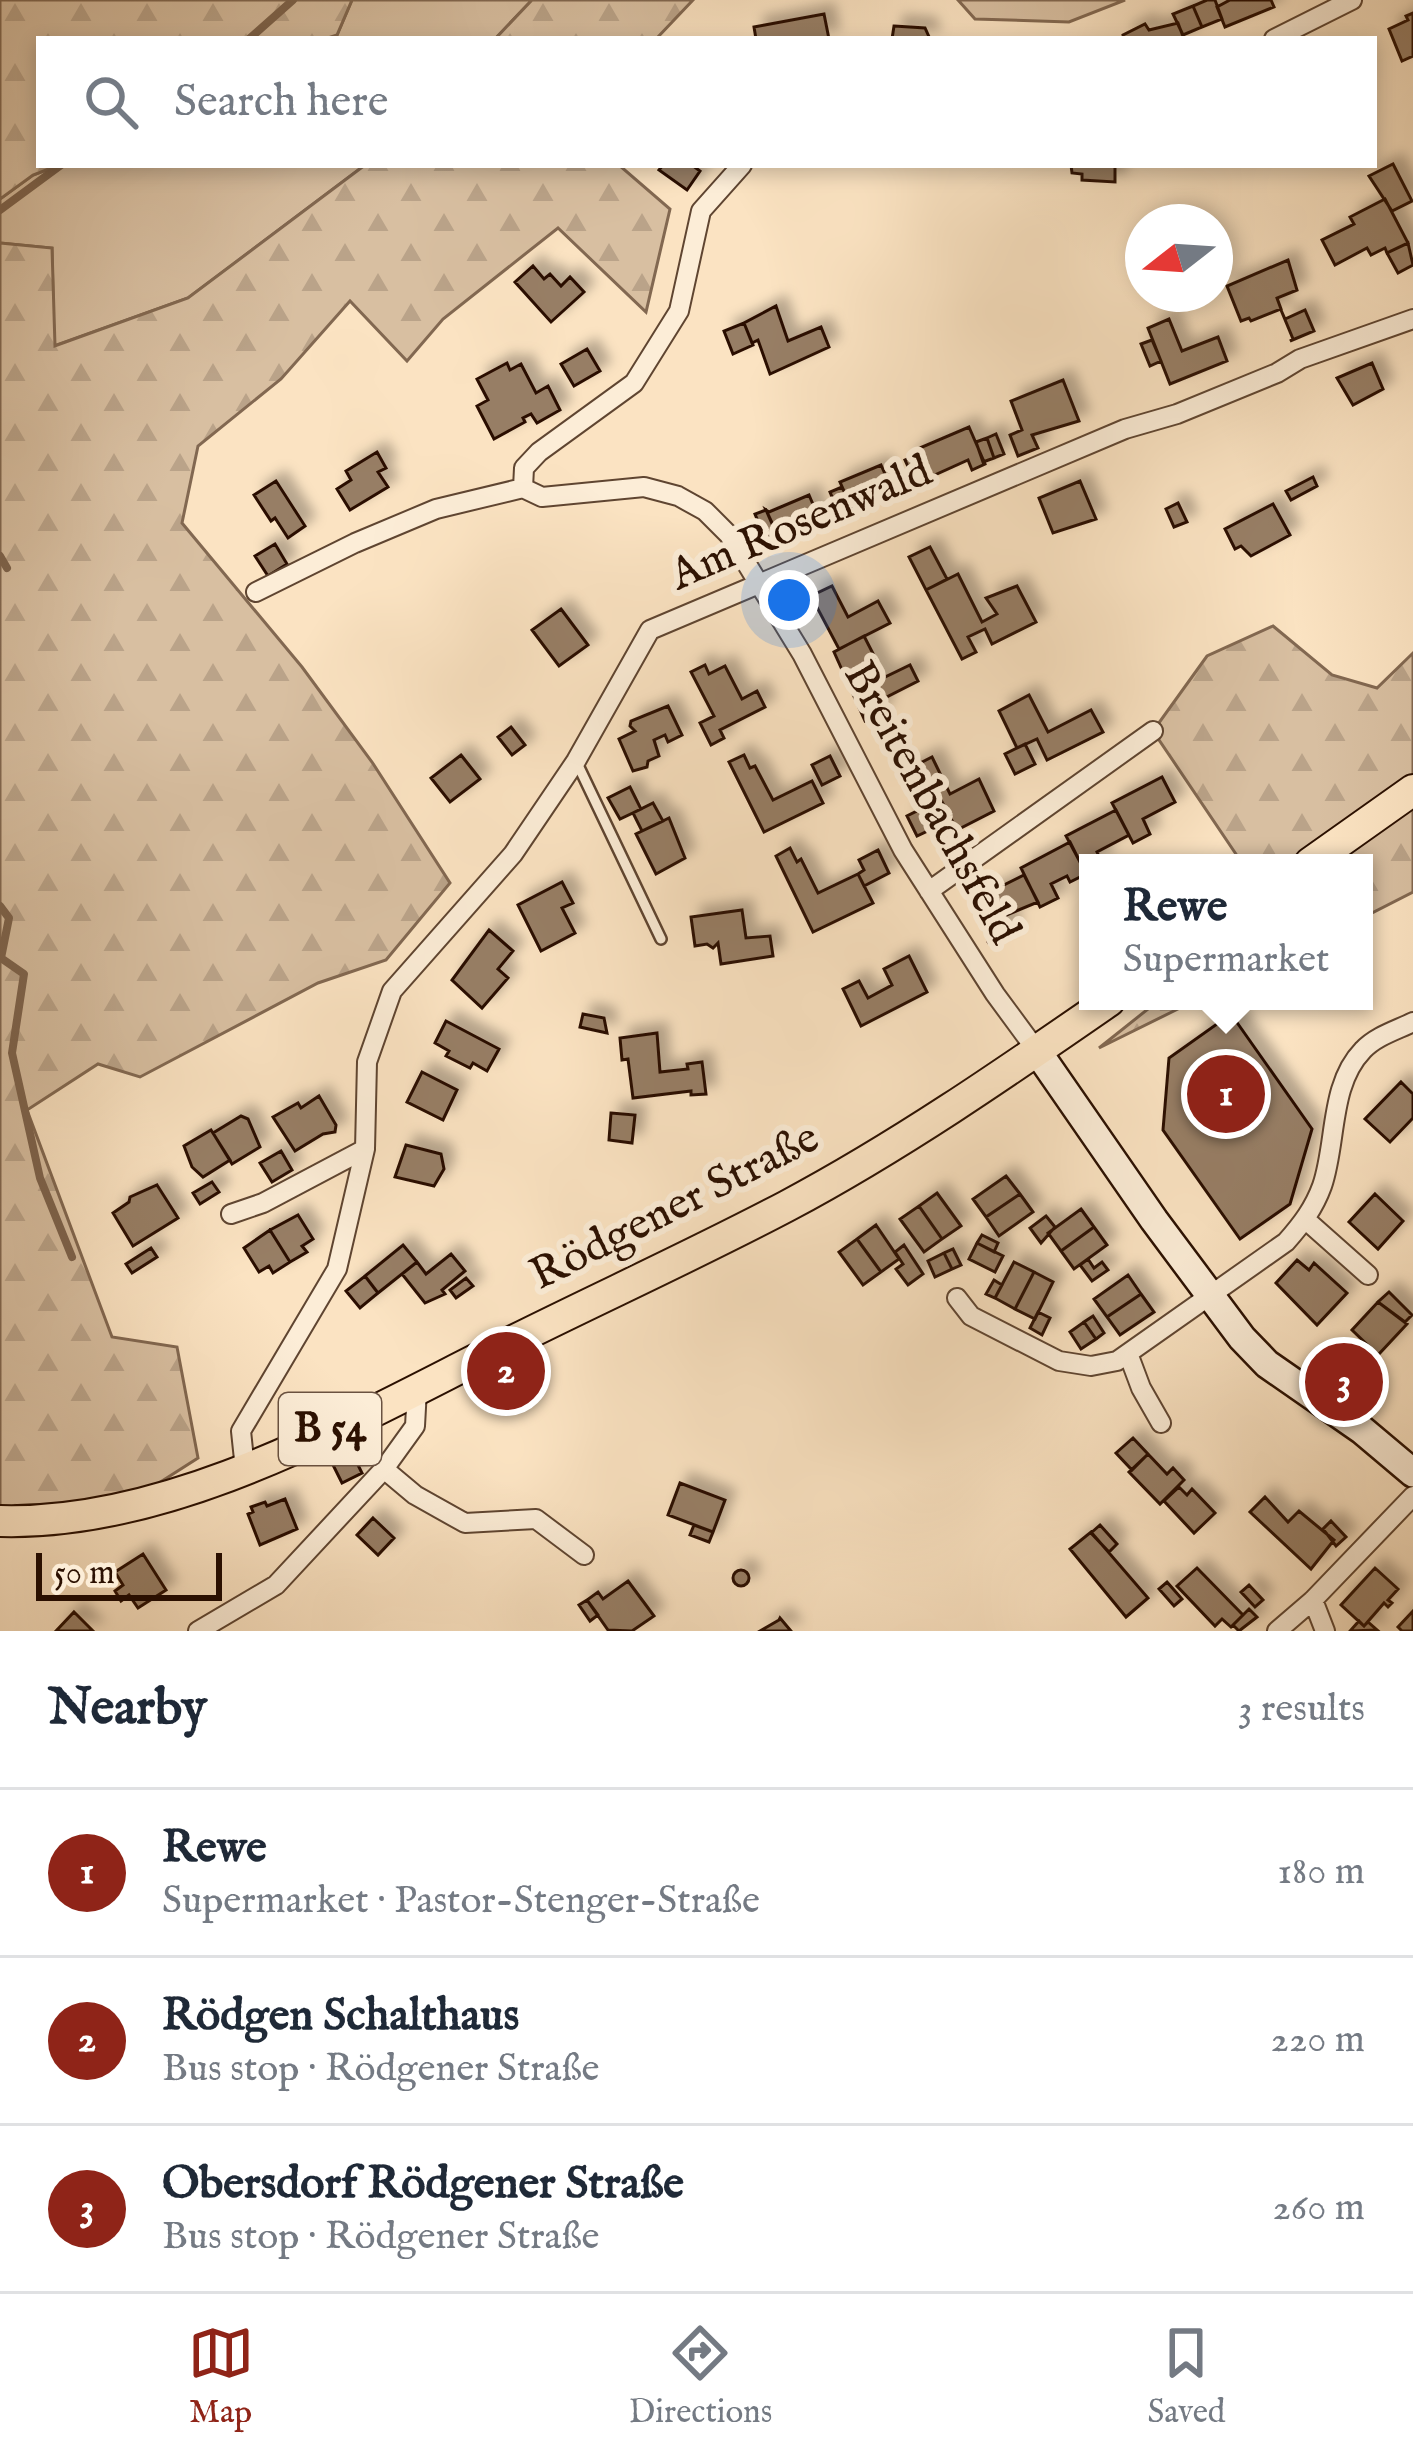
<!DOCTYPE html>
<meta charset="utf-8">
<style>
:root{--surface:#fff;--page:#f2f2f3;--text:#1f2937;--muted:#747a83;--line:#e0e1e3;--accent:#8f2418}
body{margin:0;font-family:"IM FELL English",serif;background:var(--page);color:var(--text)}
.compass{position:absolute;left:1125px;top:204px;width:108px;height:108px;border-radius:50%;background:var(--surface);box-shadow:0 6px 18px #0003;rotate:253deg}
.scale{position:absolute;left:36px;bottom:30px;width:186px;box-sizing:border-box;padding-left:12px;border:6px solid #2b1001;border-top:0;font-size:33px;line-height:42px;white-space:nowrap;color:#2b1001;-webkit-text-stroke:9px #fcedd7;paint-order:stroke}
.you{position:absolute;left:789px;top:600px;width:42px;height:42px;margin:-30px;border:9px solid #fff;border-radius:50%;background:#1a73e8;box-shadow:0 0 0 18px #1a73e833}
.badge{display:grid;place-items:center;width:78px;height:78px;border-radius:50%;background:var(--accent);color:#fff;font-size:39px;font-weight:700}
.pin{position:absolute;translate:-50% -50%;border:6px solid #fff;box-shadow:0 3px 12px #0006}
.popup{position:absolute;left:1079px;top:854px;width:294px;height:156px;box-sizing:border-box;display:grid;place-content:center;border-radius:0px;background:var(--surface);filter:drop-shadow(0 3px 9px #0005);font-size:39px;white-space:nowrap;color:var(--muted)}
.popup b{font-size:45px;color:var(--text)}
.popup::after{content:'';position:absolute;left:50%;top:100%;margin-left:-24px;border:24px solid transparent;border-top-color:var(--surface)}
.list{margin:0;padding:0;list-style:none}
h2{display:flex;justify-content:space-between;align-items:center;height:156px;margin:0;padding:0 48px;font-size:51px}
h2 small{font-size:39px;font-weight:400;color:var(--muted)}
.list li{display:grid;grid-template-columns:78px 1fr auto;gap:36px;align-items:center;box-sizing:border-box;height:168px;padding:0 48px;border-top:3px solid var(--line)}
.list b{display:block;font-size:45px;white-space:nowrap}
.list p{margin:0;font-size:39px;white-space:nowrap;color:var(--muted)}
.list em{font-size:39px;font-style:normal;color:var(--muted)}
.icon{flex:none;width:66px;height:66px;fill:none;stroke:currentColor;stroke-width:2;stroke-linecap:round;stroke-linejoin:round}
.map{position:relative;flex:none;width:1413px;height:1631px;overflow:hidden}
.search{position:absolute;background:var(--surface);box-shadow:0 6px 18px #0003;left:36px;right:36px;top:36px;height:132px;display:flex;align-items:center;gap:30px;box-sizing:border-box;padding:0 42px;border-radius:0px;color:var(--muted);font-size:45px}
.sheet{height:660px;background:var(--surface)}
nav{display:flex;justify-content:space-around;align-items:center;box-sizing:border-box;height:168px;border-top:3px solid var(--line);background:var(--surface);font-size:33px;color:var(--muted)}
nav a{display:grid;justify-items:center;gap:6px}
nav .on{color:var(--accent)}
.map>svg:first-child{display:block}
.green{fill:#d8bfa1;stroke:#826851;stroke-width:3}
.forest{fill:url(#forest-firs);stroke:#826851;stroke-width:3}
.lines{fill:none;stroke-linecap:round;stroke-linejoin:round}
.stream{stroke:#7d634d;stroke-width:8}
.building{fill:#977e65;stroke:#2b1001;stroke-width:3;filter:url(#shadow)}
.service-casing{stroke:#5f4531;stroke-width:14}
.minor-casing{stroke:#5f4531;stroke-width:22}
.secondary-casing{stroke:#2b1001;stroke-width:32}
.primary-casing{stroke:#2b1001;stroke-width:34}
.service{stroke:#fcedd7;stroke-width:9}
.minor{stroke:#fcedd7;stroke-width:18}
.secondary{stroke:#fcedd7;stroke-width:27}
.primary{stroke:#fbe3c2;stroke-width:30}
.labels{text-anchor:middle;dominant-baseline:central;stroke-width:12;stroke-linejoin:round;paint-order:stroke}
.shield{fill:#fcedd7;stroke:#6a5241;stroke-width:3}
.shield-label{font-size:42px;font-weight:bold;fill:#2b1001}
.street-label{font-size:45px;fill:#2b1001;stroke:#fcedd7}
</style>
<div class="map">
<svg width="1413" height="1631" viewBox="0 0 1413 1631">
<defs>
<pattern id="forest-firs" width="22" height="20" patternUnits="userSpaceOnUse" patternTransform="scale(3)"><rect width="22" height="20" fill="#d8bfa1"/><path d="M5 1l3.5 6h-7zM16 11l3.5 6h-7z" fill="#baa389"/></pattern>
<filter id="shadow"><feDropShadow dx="10" dy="-10" stdDeviation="6" flood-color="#0004"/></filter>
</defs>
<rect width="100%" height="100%" fill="#fbe3c2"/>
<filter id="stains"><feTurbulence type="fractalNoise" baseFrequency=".00167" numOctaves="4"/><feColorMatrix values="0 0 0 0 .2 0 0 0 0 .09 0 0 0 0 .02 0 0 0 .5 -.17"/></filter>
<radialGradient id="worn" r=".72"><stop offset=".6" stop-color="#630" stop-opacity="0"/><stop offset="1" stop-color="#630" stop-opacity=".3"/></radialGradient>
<path class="green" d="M 352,0 L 532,0 L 495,39 L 325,39 L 337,35 Z
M 958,0 L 1125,0 L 1069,22 L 975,19 Z
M 59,165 L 365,165 L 188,298 L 54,346 L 52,248 L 0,243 L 0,199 L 33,175 Z"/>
<path class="forest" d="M 0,0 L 352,0 L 337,35 L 325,39 L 39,39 L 39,165 L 59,165 L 33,175 L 0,199 Z
M 532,0 L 693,0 L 656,39 L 495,39 Z
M 365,165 L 619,165 L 670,209 L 646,312 L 558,228 L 443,319 L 407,361 L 350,301 L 281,379 L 198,446 L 182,523 L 302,667 L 372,762 L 450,883 L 386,960 L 318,983 L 140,1077 L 98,1064 L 27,1110 L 112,1337 L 177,1347 L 198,1458 L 115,1511 L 0,1521 L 0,243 L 52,248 L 55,346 L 188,298 Z
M 1273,626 L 1332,675 L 1377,688 L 1413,653 L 1413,790 L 1310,863 L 1242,863 L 1153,731 L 1207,656 Z
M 1413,806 L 1413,892 L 1364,917 L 1364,863 L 1335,863 Z
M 1158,1001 L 1194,1001 L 1099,1048 Z"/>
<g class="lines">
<path class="stream" d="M 249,39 L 293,0
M 0,210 L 61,165
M 0,556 L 7,568
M 0,906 L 9,918 L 1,958 L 24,974 L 12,1053 L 40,1178 L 72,1257"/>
</g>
<path class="building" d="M 1207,0 L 1215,0 L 1222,19 L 1202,27 L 1193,6 Z
M 1271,0 L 1274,7 L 1225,27 L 1217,7 L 1230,0 Z
M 1193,6 L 1202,27 L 1183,35 L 1173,14 Z
M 1413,13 L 1413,56 L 1402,61 L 1389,29 L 1408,20 L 1406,16 Z
M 824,14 L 829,39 L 756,39 L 754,27 Z
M 1178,23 L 1184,39 L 1124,39 L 1123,35 L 1145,24 L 1149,30 Z
M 894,26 L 925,28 L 930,39 L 892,39 Z
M 1393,164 L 1412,201 L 1392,211 L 1369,176 Z
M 663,165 L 692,165 L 700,171 L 687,190 L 659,170 Z
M 1071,165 L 1115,165 L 1115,182 L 1082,180 L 1082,174 L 1072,173 Z
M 1385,199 L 1408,243 L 1387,253 L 1385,248 L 1371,255 L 1367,248 L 1335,265 L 1322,240 L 1354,224 L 1350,217 Z
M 1408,243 L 1413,265 L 1398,273 L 1387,253 Z
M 1288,260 L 1297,290 L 1277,298 L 1281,309 L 1251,321 L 1249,318 L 1241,321 L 1227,286 Z
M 533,266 L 544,279 L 550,274 L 561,286 L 570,277 L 584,292 L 551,322 L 515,282 Z
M 776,306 L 788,341 L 821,327 L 829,347 L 770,374 L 758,340 L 752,343 L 744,323 Z
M 1281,310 L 1285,319 L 1305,310 L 1314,331 L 1290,341 L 1293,339 Z
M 1169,319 L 1182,351 L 1218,337 L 1227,361 L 1170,384 L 1148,328 Z
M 744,323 L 753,345 L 733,354 L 724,331 Z
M 1152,340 L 1161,361 L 1150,366 L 1141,344 Z
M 587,349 L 600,371 L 574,386 L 561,364 Z
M 507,363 L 510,370 L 521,364 L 536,393 L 548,386 L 560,410 L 537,423 L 531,414 L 523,418 L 525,422 L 494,439 L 477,406 L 488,400 L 477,379 Z
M 1372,363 L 1383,389 L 1353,405 L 1337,378 Z
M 1063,380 L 1079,421 L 1032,435 L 1038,448 L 1018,456 L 1010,435 L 1022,430 L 1011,401 Z
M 969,427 L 985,464 L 972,470 L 968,460 L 928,478 L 915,450 Z
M 996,434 L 1004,454 L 994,458 L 987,438 Z
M 987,438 L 994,458 L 983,462 L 976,442 Z
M 377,452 L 386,468 L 378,472 L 388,487 L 350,510 L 337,489 L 351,480 L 346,471 Z
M 917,455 L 928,478 L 916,484 L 905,460 Z
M 881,465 L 893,492 L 852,509 L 840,482 Z
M 1313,477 L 1317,486 L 1291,500 L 1286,491 Z
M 276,481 L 305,526 L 288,538 L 275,518 L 271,521 L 254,495 Z
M 1080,481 L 1096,519 L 1053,533 L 1039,498 Z
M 842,487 L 853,510 L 840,516 L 830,492 Z
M 809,495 L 821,523 L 780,540 L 766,510 L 769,512 Z
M 1178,503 L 1187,522 L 1174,527 L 1166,509 Z
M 1273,504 L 1290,535 L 1251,556 L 1241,546 L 1235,549 L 1225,529 Z
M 766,510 L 776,533 L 765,538 L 755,514 Z
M 275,544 L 287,564 L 268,576 L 255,556 Z
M 930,547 L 947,579 L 926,590 L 909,557 Z
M 958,574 L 982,622 L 997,614 L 986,598 L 1017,586 L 1036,622 L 992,644 L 985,629 L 968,637 L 976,652 L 962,659 L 926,590 Z
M 832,586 L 848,617 L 878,601 L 890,623 L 839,649 L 811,596 Z
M 561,609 L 588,645 L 559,666 L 532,630 Z
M 864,636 L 885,677 L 910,665 L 918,681 L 879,701 L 883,711 L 865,721 L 834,652 Z
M 705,665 L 709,674 L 725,666 L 742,699 L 757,691 L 765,707 L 720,730 L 724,738 L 711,745 L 700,723 L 714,716 L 691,672 Z
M 1029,695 L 1048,732 L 1091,710 L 1103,732 L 1047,760 L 1037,739 L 1017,748 L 999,711 Z
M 668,706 L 682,735 L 668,742 L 665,735 L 654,740 L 659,756 L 648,761 L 647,767 L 633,771 L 619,739 L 635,731 L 630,726 L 631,721 Z
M 511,727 L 525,745 L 512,755 L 498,737 Z
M 1025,744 L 1035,764 L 1015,774 L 1005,754 Z
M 461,755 L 480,779 L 450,802 L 431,778 Z
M 744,755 L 750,768 L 755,766 L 773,800 L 812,781 L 823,803 L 764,832 L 729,762 Z
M 830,756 L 840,776 L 822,785 L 812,765 Z
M 932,757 L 950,794 L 979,779 L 994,811 L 957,830 L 941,800 L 920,809 L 901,773 Z
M 1162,777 L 1175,802 L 1143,819 L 1150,834 L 1133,843 L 1112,803 Z
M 630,787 L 641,809 L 620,819 L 608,798 Z
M 653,803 L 663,821 L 642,831 L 633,813 Z
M 927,806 L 938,826 L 917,836 L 907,816 Z
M 1116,810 L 1129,835 L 1097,852 L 1102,863 L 1088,863 L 1087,875 L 1066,836 Z
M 669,818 L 685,858 L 656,874 L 636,834 Z
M 1070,842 L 1086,874 L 1070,882 L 1067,876 L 1051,884 L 1058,898 L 1040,907 L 1021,868 Z
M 790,848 L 797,862 L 801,859 L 818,893 L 858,874 L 873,903 L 813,932 L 776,856 Z
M 878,850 L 889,873 L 864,886 L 858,874 L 864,870 L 859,860 Z
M 1024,875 L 1038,902 L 1004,916 L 1012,931 L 987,943 L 994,939 L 974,900 Z
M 562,882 L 573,903 L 562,908 L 575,933 L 541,951 L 518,905 Z
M 742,910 L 746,938 L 770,936 L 773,956 L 721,964 L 718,943 L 713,948 L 707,944 L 695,946 L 691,917 Z
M 489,930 L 513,951 L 498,969 L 508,978 L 482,1008 L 452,980 Z
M 909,956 L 927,992 L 861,1026 L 843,989 L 859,981 L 868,998 L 892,985 L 884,969 Z
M 583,1014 L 604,1018 L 607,1033 L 580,1027 Z
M 1231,1014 L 1312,1129 L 1290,1204 L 1240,1239 L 1163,1130 L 1169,1058 Z
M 446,1021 L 499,1049 L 487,1071 L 473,1063 L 470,1068 L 446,1056 L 449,1051 L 435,1043 Z
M 657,1033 L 660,1072 L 688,1069 L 687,1064 L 702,1062 L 706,1094 L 691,1095 L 691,1091 L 633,1098 L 628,1059 L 622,1060 L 620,1038 Z
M 422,1072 L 457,1090 L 443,1120 L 407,1102 Z
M 1401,1082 L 1413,1094 L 1413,1118 L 1390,1142 L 1365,1119 Z
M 319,1096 L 336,1125 L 335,1132 L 323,1134 L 295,1151 L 273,1117 L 298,1103 L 301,1108 Z
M 611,1113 L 635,1115 L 632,1143 L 609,1140 Z
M 241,1116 L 248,1119 L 260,1147 L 232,1164 L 213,1133 Z
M 211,1130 L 230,1160 L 203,1177 L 192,1167 L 184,1146 Z
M 406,1145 L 441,1154 L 444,1169 L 434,1186 L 395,1177 Z
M 281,1151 L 292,1170 L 272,1182 L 260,1163 Z
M 1006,1176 L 1020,1194 L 986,1217 L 973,1199 Z
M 212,1182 L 219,1192 L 200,1204 L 193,1193 Z
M 157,1185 L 178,1218 L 133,1246 L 113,1213 L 129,1202 L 130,1197 Z
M 937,1193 L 961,1226 L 942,1239 L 919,1206 Z
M 1020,1194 L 1033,1212 L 999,1236 L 986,1217 Z
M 1375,1194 L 1403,1221 L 1378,1249 L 1349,1222 Z
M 919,1206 L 942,1239 L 924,1252 L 900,1219 Z
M 1081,1209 L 1094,1227 L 1061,1251 L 1048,1233 Z
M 298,1215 L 313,1239 L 302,1246 L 307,1252 L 290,1262 L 270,1230 Z
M 1046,1216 L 1055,1227 L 1041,1243 L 1030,1228 Z
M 876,1225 L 899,1259 L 881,1272 L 857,1239 Z
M 1094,1227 L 1107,1245 L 1074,1269 L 1061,1251 Z
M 270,1230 L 290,1262 L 273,1273 L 269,1266 L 259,1272 L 244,1248 Z
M 982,1235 L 998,1243 L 994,1252 L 977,1243 Z
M 857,1239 L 881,1272 L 863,1285 L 839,1252 Z
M 977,1243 L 1003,1256 L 995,1272 L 969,1259 Z
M 403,1245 L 417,1262 L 378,1293 L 365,1276 Z
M 904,1245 L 923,1274 L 908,1285 L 896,1269 L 903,1264 L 895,1252 Z
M 151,1248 L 157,1257 L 132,1273 L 126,1264 Z
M 953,1249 L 961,1265 L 952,1269 L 944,1253 Z
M 944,1253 L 952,1269 L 935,1277 L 928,1261 Z
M 451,1254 L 465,1271 L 442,1290 L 445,1294 L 425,1303 L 402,1274 L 417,1262 L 426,1274 Z
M 1088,1259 L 1094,1268 L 1102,1262 L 1108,1270 L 1092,1281 L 1080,1265 Z
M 1297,1260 L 1309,1270 L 1314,1263 L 1347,1293 L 1317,1325 L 1276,1283 Z
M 1014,1262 L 1034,1272 L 1015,1309 L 995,1298 Z
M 1034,1272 L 1053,1282 L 1035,1319 L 1015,1309 Z
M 1128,1275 L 1141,1294 L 1107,1317 L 1094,1299 Z
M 365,1276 L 378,1293 L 360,1308 L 346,1291 Z
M 466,1278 L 473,1286 L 456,1298 L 450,1290 Z
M 994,1280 L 1002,1285 L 995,1298 L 986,1294 Z
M 1389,1292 L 1412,1315 L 1405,1322 L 1378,1302 Z
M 1141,1294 L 1154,1312 L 1120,1335 L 1107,1317 Z
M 1378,1302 L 1407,1324 L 1378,1355 L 1352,1330 Z
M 1038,1312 L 1050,1318 L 1042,1335 L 1030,1328 Z
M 1093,1316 L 1104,1333 L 1096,1339 L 1084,1322 Z
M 1084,1322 L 1096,1339 L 1081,1349 L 1070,1332 Z
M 1133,1438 L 1148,1454 L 1132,1470 L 1116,1453 Z
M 352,1453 L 362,1473 L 342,1483 L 332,1463 Z
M 1148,1454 L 1167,1474 L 1173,1468 L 1184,1480 L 1160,1504 L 1129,1472 Z
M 680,1483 L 725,1500 L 713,1532 L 668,1515 Z
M 1179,1487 L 1187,1495 L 1192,1489 L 1215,1513 L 1194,1533 L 1164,1501 Z
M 1265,1497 L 1288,1522 L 1299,1511 L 1334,1540 L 1311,1569 L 1250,1512 Z
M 285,1499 L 297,1529 L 260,1545 L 248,1514 L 253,1512 L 251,1507 L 265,1502 L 267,1506 Z
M 373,1518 L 394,1538 L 378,1555 L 357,1535 Z
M 1331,1521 L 1346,1537 L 1336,1546 L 1323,1529 Z
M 694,1525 L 713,1532 L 709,1542 L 690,1535 Z
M 1100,1525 L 1117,1544 L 1109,1552 L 1091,1533 Z
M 1091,1532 L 1148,1598 L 1126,1617 L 1070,1549 Z
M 143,1554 L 166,1590 L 138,1608 L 129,1595 L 121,1601 L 115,1591 L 123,1585 L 115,1572 Z
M 1197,1568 L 1243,1615 L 1231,1627 L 1222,1619 L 1215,1626 L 1177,1586 Z
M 1375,1568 L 1398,1589 L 1388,1600 L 1392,1603 L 1388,1607 L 1384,1603 L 1364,1626 L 1341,1605 Z
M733 1578a8 8 0 1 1 16 0a8 8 0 1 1-16 0Z
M 628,1581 L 654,1616 L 632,1631 L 608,1630 L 587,1600 L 598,1592 L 603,1599 Z
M 1167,1582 L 1182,1599 L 1174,1606 L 1159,1589 Z
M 1249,1585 L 1263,1600 L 1255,1607 L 1241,1592 Z
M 587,1600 L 598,1615 L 590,1621 L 579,1605 Z
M 1249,1609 L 1257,1617 L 1239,1631 L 1233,1625 Z
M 1413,1611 L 1413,1631 L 1402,1631 L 1398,1627 Z
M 74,1612 L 93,1631 L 56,1631 Z
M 780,1618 L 791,1631 L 760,1631 L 779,1620 Z
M 1359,1621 L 1364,1626 L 1368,1622 L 1377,1630 L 1350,1631 Z"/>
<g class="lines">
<defs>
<path id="service" d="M 576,761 L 661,939"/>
<path id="minor" d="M 1274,39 L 1352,0
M 523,488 L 524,468 L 539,452 L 634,383 L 679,311 L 701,211 L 742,165
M 256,592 L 355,543 L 436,509 L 523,488 L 542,497 L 644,487 L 678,496 L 705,511 L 729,535 L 802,654 L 903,850 L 995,994 L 1037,1051
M 929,891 L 1153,731
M 231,1214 L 263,1203 L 365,1149
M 1306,1220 L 1368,1275
M 957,1298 L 971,1316 L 1059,1361 L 1091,1366 L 1117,1361 L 1286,1242 C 1302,1224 1314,1208 1322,1186 C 1337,1143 1329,1085 1363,1050 C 1376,1036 1397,1030 1413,1022
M 1129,1356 L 1141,1388 L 1161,1423
M 245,1469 L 241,1431 L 337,1269 L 365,1149 L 367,1062 L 392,991 L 513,854 L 576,761 L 650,630 L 1125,429 L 1177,414 L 1277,373 L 1300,359 L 1413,319
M 384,1469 L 415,1495 L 465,1523 L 536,1519 L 584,1555
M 1313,1600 L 1325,1631
M 198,1631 L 276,1585 L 384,1469 L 415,1426 L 417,1389
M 1277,1631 L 1313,1600 L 1413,1496"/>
<path id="secondary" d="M 1037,1051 L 1154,1220 L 1242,1338 L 1267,1364 L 1362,1430 L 1413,1473"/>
<path id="primary" d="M 1310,863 L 1413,790
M 0,1521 C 175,1526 356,1419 509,1343 C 601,1297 696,1254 787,1206 C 898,1147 1005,1073 1109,1001"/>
</defs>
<use href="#service" class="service-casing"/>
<use href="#minor" class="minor-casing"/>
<use href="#secondary" class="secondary-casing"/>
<use href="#primary" class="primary-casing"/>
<use href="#service" class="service"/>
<use href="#minor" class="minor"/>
<use href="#secondary" class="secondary"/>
<use href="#primary" class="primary"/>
</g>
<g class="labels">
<rect class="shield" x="279" y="1393" width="102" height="72" rx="9"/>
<g class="shield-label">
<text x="330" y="1429">B 54</text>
</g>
<g class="street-label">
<text transform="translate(801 524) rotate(-23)">Am Rosenwald</text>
<text transform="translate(931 803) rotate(61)">Breitenbachsfeld</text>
<text transform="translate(675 1207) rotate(-27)">Rödgener Straße</text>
</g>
</g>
<rect width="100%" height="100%" filter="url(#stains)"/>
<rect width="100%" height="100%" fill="url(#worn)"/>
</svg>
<svg class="compass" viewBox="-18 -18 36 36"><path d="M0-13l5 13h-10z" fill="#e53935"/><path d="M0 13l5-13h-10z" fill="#747a83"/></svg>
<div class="scale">50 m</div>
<div class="you"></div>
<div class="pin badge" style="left:1226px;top:1094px">1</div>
<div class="popup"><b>Rewe</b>Supermarket</div>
<div class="pin badge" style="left:506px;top:1371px">2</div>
<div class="pin badge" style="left:1344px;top:1382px">3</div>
<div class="search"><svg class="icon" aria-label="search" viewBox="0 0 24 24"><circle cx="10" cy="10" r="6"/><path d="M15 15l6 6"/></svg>Search here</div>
</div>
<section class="sheet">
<h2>Nearby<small>3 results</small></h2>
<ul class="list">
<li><span class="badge">1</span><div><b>Rewe</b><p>Supermarket · Pastor-Stenger-Straße</p></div><em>180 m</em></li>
<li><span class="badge">2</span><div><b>Rödgen Schalthaus</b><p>Bus stop · Rödgener Straße</p></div><em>220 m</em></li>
<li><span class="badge">3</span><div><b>Obersdorf Rödgener Straße</b><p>Bus stop · Rödgener Straße</p></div><em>260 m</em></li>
</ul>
</section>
<nav>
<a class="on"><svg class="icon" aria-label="map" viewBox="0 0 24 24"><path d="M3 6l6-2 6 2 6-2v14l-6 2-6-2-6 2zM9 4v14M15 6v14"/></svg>Map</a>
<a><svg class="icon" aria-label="directions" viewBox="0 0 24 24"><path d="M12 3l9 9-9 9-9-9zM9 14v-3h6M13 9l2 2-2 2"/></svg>Directions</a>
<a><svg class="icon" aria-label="saved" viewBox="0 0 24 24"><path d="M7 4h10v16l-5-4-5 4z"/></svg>Saved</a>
</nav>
